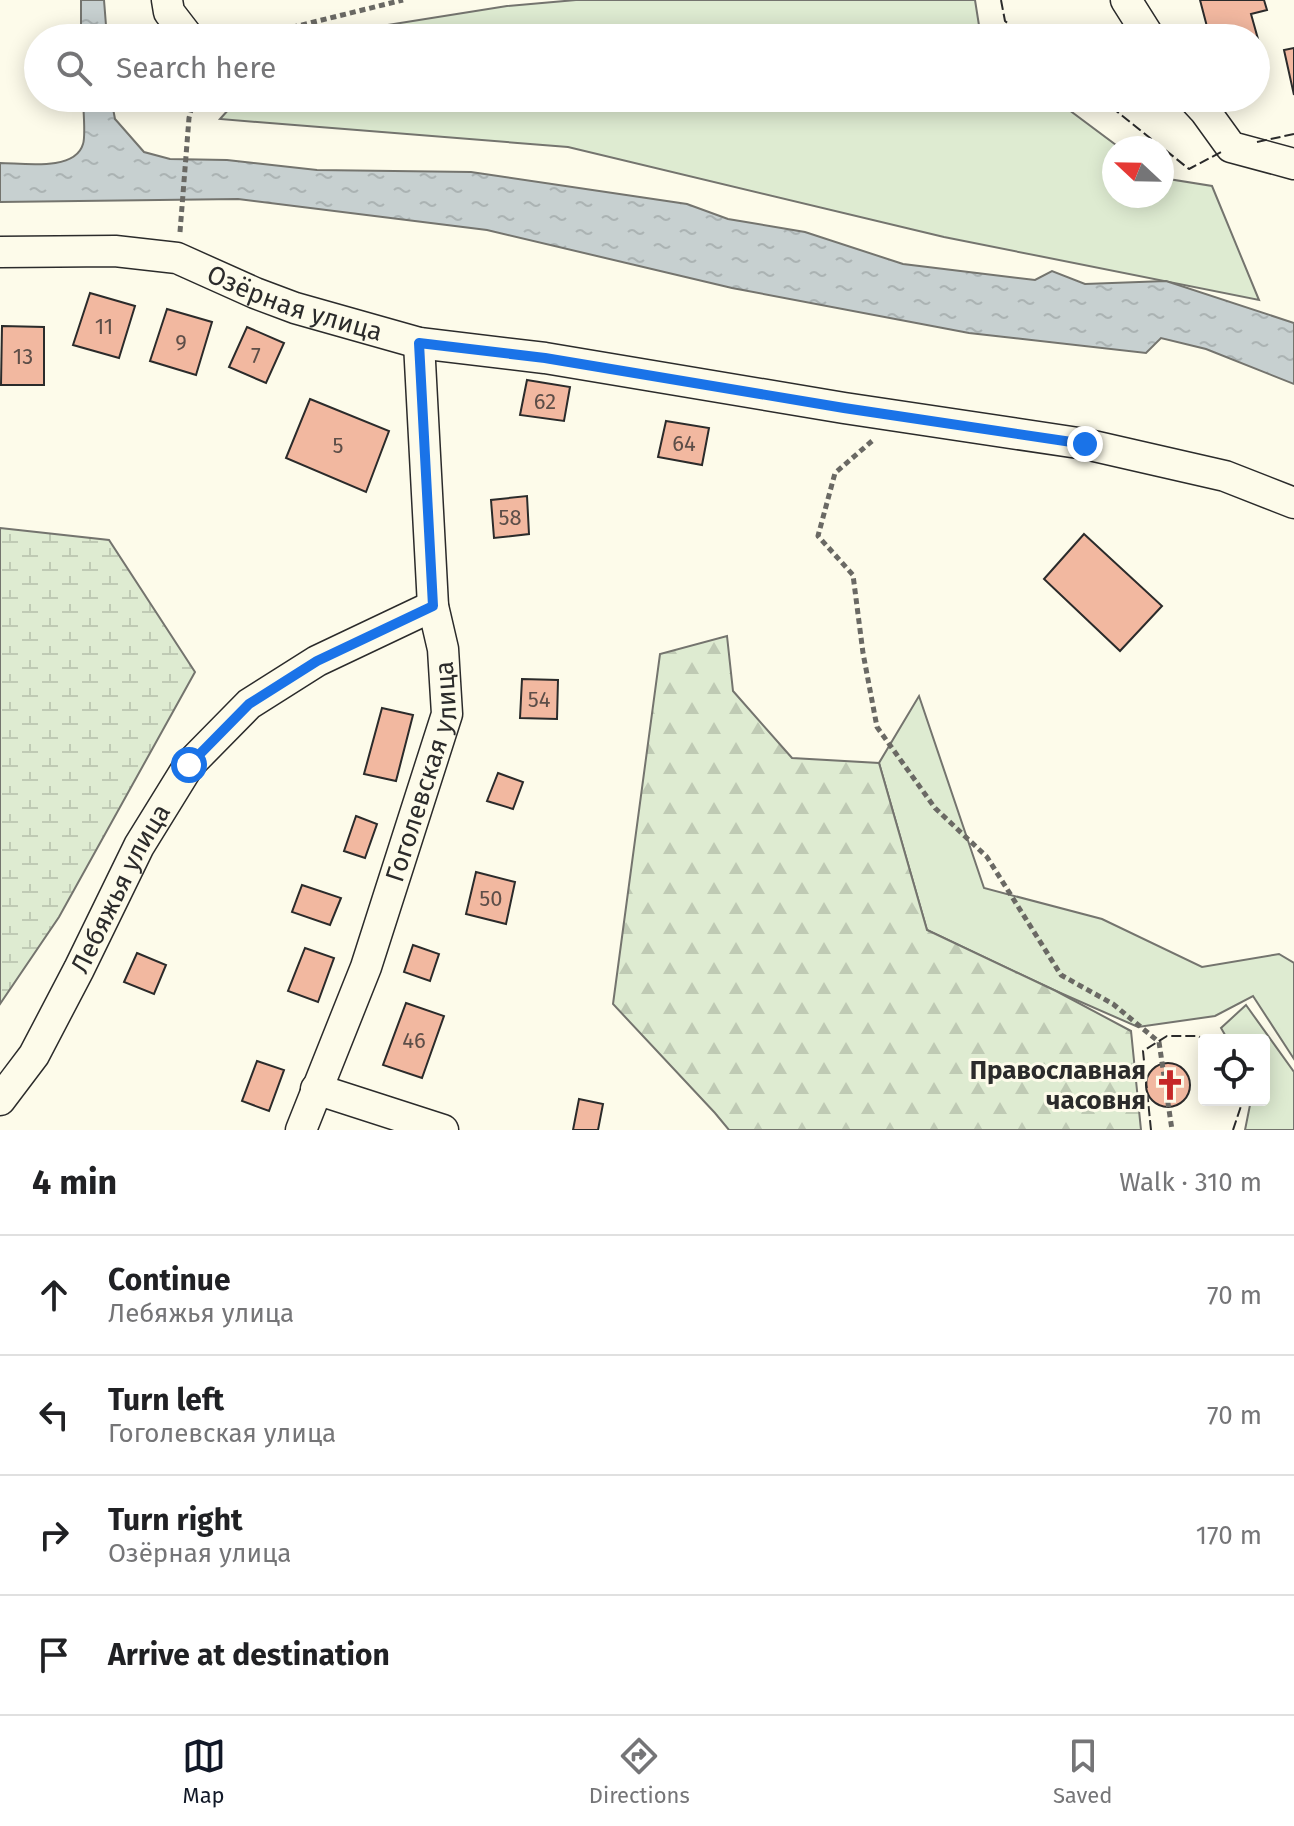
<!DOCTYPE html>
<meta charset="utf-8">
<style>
:root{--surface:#fff;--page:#f6f6f6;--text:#202124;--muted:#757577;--line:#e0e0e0;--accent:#111827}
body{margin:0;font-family:"Fira Sans",sans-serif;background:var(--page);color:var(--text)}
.controls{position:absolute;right:24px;bottom:24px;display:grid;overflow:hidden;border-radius:8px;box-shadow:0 4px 20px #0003}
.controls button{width:72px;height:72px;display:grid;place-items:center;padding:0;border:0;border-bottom:2px solid var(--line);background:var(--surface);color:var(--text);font:40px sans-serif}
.compass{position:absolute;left:1102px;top:136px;width:72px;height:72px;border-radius:50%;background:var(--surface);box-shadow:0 4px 20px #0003;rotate:292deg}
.stop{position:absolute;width:24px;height:24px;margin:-18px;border:6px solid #1a73e8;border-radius:50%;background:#fff}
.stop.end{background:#1a73e8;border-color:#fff;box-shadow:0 2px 8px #0008}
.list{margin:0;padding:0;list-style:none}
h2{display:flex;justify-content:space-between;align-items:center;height:104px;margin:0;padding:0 32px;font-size:34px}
h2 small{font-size:26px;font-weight:400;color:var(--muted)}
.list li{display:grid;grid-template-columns:52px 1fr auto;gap:24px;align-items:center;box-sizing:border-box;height:120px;padding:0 32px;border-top:2px solid var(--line)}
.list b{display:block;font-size:30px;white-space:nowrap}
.list p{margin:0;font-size:26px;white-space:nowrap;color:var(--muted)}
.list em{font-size:26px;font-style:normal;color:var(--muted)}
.icon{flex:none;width:44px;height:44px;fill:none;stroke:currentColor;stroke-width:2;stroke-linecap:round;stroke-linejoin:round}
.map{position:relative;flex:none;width:1294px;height:1130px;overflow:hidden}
.search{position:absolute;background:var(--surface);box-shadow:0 4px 20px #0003;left:24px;right:24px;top:24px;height:88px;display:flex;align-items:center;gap:20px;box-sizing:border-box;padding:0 28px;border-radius:44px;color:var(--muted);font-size:30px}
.sheet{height:584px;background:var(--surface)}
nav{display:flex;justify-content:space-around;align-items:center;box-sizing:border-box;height:112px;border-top:2px solid var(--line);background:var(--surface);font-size:22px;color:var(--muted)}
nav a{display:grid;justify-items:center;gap:4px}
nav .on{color:var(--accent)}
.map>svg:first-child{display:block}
.green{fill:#deebd1;stroke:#74746e;stroke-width:2}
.forest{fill:url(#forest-firs);stroke:#74746e;stroke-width:2}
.wetland{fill:url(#wetland-marsh);stroke:#74746e;stroke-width:2}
.water{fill:url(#water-ripples);stroke:#74746e;stroke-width:2}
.building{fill:#f2b8a0;stroke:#2b2b2b;stroke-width:2}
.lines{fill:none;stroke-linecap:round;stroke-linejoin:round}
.minor-casing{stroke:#2b2b2b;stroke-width:33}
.path{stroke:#6a6964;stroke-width:5;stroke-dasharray:6 4;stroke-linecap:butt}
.minor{stroke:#fdfbea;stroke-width:30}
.fence{stroke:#2b2b2b;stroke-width:2;stroke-dasharray:10 4;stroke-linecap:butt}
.route{stroke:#1a73e8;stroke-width:10}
.labels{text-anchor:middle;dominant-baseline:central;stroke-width:6;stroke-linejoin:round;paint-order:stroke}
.number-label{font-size:22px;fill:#5d4e48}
.street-label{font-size:26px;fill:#2b2b2b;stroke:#fdfbea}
.poi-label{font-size:26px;font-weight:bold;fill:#2b2b2b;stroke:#fdfbea;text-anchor:end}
</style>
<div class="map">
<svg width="1294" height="1130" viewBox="0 0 1294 1130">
<defs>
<pattern id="forest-firs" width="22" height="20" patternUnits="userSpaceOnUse" patternTransform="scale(2)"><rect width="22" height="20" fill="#deebd1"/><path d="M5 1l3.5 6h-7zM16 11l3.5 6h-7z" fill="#bfcab4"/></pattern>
<pattern id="wetland-marsh" width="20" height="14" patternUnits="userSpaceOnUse" patternTransform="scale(2)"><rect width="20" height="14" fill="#deebd1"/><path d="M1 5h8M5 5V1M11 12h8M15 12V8" fill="none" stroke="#bfcab4"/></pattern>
<pattern id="water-ripples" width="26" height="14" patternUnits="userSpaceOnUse" patternTransform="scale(2)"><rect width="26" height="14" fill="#c7d0d0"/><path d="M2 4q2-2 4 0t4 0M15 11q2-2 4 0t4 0" fill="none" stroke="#abb3b3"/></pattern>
</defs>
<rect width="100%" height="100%" fill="#fdfbea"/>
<path class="green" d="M 576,0 L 975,0 L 981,38 L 306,38 L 507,6 Z
M 239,98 L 1053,98 L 1120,148 L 1114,148 L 1114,196 L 1162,196 L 1162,178 L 1212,186 L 1259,300 L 944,237 L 568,147 L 220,119 Z
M 919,696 L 984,888 L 1102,919 L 1202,967 L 1279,954 L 1294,963 L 1294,1059 L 1253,996 L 1215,1016 L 1138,1027 L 1056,991 L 927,930 L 879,763 Z
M 1246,1005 L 1294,1072 L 1294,1130 L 1245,1130 L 1251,1100 L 1264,1100 L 1264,1040 L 1228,1040 L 1221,1028 Z"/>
<path class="forest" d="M 727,636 L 733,691 L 792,758 L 879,763 L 927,930 L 1056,991 L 1131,1031 L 1141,1130 L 729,1130 L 715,1113 L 613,1004 L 660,654 Z"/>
<path class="wetland" d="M 0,528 L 109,540 L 195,672 L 59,917 L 0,1004 Z"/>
<path class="water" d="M 81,0 L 104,0 L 107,38 L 81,38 Z
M 83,98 L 111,98 L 115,119 L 144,152 L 170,159 L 227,160 L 317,170 L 471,172 L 687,204 L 728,219 L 805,232 L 903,264 L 1035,280 L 1052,271 L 1085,284 L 1166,281 L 1294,323 L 1294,384 L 1206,349 L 1161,338 L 1146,353 L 969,333 L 732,288 L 487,230 L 238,199 L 0,202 L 0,163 C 22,163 75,172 83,144 C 86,136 83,108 83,98 Z"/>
<path class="building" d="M 1200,0 L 1264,0 L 1267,10 L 1251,14 L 1258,39 L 1210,38 Z
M 1294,48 L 1294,95 L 1284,50 Z
M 90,293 L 135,306 L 119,358 L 73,345 Z
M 167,309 L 212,322 L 196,375 L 150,361 Z
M 2,326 L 44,327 L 44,385 L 1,385 Z
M 247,327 L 284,343 L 266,383 L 229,367 Z
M 527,380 L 570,387 L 564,421 L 520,415 Z
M 310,399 L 389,431 L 366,492 L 286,458 Z
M 666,421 L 709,428 L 702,465 L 658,457 Z
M 527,496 L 529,534 L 494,538 L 491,500 Z
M 1084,534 L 1162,606 L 1120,651 L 1044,579 Z
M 522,679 L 558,680 L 557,719 L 520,718 Z
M 382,708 L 413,715 L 396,781 L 364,774 Z
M 498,773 L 523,782 L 513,809 L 487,801 Z
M 356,816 L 377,824 L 365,858 L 344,851 Z
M 476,872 L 515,882 L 506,924 L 466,914 Z
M 302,885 L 341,898 L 330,925 L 292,912 Z
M 413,945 L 439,954 L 430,981 L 404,972 Z
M 305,948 L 334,958 L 318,1002 L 288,991 Z
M 137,953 L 166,965 L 154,994 L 124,982 Z
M 406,1003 L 444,1016 L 422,1078 L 383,1065 Z
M 257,1061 L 284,1070 L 269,1111 L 242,1101 Z
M1146 1085a22 22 0 1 1 44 0a22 22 0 1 1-44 0Z
M 579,1099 L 603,1104 L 598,1130 L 573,1130 Z"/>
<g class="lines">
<defs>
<g id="minor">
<path d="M 167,0 L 169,12 L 189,38"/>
<path d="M 1126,0 L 1150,38"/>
<path d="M 1193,98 L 1205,111 L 1231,147 L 1294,164"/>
<path id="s1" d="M 0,252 L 115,251 L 177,258 L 255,293 L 295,308 L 419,343 L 545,358 L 844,408 L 1085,444 L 1225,476 L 1294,503"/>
<path d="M 316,1089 L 443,1130"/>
<path id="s2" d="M 0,1100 L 34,1055 L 79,969 L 139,846 L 189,765 L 249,704 L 317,661 L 433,606"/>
<path id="s3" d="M 301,1130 L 366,967 L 447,714 L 443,649 L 433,606 L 419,343"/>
</g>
</defs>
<use href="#minor" class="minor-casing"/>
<path class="path" d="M 253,38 L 261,35 L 403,0
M 180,232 L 189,118 L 194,98
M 872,441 L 835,473 L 818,536 L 853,575 L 863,653 L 877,727 L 935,808 L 987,857 L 1061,975 L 1113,1004 L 1159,1042 L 1172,1130"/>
<use href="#minor" class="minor"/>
<path class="fence" d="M 1001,0 L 1005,21 L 1026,38
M 1100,98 L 1189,169 L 1223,151
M 1257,142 L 1294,134
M 1151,1130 L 1143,1051 L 1167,1036 L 1198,1036 L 1205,1040
M 1233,1130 L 1243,1100"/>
</g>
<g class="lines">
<path class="route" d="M 189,765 L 249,704 L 317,661 L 433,606 L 419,343 L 545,358 L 844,408 L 1085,444"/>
</g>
<defs>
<symbol id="church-bare" viewBox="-9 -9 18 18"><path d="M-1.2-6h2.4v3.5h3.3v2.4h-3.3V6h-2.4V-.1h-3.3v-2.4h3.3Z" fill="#c62828" stroke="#fdfbea" stroke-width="2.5" paint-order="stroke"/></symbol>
</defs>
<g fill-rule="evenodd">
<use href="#church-bare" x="1148" y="1063" width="44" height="44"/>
</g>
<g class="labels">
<g class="number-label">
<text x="104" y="326">11</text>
<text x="181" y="342">9</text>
<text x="256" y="355">7</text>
<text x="23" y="356">13</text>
<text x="545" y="401">62</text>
<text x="684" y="443">64</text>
<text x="338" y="445">5</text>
<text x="510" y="517">58</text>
<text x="539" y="699">54</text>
<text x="491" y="898">50</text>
<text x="414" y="1040">46</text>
</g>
<g class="street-label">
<text stroke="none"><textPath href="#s1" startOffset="304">Озёрная улица</textPath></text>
<text stroke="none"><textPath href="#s3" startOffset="380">Гоголевская улица</textPath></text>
<text stroke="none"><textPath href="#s2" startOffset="244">Лебяжья улица</textPath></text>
</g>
<g class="poi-label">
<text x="1146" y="1070">Православная<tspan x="1146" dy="30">часовня</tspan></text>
</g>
</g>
</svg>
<div class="controls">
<button><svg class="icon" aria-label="locate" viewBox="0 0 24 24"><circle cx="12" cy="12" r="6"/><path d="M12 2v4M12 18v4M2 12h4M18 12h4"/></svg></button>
</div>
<svg class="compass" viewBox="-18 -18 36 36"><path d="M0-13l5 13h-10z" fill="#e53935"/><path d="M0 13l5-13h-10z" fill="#757577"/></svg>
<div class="stop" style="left:189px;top:765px"></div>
<div class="stop end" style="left:1085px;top:444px"></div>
<div class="search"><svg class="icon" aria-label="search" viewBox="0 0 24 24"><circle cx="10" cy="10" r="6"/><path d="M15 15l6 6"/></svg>Search here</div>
</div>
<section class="sheet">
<h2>4 min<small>Walk · 310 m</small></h2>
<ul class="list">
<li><svg class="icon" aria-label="ahead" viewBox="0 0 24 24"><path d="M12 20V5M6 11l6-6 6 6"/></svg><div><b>Continue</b><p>Лебяжья улица</p></div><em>70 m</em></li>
<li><svg class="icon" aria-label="left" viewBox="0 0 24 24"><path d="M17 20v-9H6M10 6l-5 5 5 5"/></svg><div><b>Turn left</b><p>Гоголевская улица</p></div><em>70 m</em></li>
<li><svg class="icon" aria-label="right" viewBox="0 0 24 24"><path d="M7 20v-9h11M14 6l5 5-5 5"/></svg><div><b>Turn right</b><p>Озёрная улица</p></div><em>170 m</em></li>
<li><svg class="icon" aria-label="arrive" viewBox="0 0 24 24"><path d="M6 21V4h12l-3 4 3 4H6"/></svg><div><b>Arrive at destination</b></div></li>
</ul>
</section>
<nav>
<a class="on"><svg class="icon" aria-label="map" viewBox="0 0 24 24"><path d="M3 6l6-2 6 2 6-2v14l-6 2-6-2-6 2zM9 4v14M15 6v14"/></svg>Map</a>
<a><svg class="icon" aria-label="directions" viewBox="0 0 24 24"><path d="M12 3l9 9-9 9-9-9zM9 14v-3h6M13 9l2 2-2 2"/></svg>Directions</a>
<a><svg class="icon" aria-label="saved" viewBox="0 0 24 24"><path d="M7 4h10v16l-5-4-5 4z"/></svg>Saved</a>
</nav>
